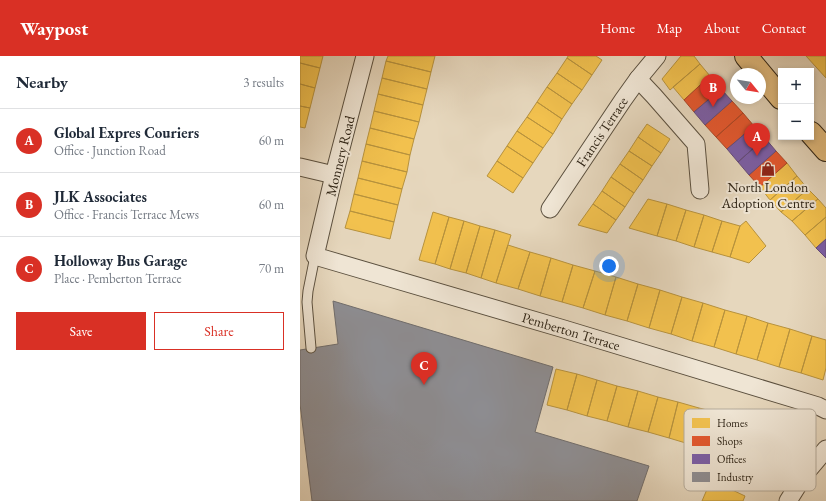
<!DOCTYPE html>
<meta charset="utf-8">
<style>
:root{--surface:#fff;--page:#f2f2f3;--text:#1f2937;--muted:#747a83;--line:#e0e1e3;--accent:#d93025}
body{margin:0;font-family:"EB Garamond",serif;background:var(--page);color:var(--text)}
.controls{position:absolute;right:12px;top:12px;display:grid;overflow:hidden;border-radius:0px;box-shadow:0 2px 6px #0003}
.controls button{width:36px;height:36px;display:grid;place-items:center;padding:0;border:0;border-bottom:1px solid var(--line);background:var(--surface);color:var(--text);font:20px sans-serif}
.compass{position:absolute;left:430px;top:12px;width:36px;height:36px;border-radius:50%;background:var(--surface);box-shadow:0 2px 6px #0003;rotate:120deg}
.you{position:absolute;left:309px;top:210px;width:14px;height:14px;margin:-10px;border:3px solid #fff;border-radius:50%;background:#1a73e8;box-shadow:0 0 0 6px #1a73e833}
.badge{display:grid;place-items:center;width:26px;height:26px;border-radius:50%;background:var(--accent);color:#fff;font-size:13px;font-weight:700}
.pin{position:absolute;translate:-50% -33px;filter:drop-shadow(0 1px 2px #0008)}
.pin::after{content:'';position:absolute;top:21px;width:14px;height:12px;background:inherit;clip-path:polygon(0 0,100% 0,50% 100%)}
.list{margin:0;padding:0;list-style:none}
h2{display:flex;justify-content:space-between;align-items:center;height:52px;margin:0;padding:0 16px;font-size:17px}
h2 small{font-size:13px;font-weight:400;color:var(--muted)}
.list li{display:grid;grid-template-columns:26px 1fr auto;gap:12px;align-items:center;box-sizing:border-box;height:64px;padding:0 16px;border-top:1px solid var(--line)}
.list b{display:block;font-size:15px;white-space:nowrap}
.list p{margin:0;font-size:13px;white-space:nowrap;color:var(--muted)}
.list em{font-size:13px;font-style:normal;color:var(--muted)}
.actions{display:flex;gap:8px;padding:12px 16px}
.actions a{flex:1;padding:9px 0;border:1px solid var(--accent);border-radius:0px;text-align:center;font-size:14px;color:var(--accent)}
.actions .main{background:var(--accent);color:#fff}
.map{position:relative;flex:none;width:526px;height:445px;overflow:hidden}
header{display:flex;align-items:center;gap:24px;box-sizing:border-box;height:56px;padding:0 20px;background:var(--accent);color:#fff}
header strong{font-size:19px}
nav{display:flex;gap:22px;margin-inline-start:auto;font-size:14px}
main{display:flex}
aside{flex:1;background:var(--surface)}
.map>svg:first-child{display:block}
.homes{fill:#f2c14e;stroke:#b7923d}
.shops{fill:#e4572e;stroke:#ad4726}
.offices{fill:#7b5ea7;stroke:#644c7b}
.industry{fill:#8d8d92;stroke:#706d6c}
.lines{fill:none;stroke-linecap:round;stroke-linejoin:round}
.lane-casing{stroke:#5b503f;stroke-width:11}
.street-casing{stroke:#5b503f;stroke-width:19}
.primary-casing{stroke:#2d2315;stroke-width:24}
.lane{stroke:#efe5d4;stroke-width:9}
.street{stroke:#efe5d4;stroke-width:17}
.primary{stroke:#e3bc7e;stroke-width:22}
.labels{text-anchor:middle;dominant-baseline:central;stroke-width:4;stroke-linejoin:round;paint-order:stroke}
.street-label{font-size:14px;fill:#2d2315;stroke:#efe5d4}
.poi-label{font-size:14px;fill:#2d2315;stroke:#efe5d4}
.key{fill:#efe5d4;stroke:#b5ab9b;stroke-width:1}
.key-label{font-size:11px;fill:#2d2315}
</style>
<header>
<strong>Waypost</strong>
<nav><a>Home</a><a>Map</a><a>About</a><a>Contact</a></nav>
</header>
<main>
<aside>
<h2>Nearby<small>3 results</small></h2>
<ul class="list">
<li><span class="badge">A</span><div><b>Global Expres Couriers</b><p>Office · Junction Road</p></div><em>60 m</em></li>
<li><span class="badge">B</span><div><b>JLK Associates</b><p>Office · Francis Terrace Mews</p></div><em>60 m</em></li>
<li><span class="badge">C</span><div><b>Holloway Bus Garage</b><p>Place · Pemberton Terrace</p></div><em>70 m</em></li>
</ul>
<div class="actions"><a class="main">Save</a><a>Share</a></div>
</aside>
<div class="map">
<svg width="526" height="445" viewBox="0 0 526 445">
<rect width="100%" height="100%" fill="#e6d7bd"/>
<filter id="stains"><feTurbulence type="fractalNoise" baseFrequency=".005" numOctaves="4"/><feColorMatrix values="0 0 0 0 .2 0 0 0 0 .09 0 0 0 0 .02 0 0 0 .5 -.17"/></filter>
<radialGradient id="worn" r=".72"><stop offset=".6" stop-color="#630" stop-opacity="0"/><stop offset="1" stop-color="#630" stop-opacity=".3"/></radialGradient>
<path class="homes" d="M 0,0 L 23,0 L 20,12 L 0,7 Z
M 88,0 L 135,0 L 131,16 L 86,5 Z
M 268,0 L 296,0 L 302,4 L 292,19 L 267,2 Z
M 381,0 L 394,0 L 400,8 L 370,34 L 362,23 Z
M 506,0 L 526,0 L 526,22 Z
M 267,2 L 292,19 L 282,34 L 257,17 Z
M 86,5 L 131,16 L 127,33 L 82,22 Z
M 0,7 L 20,12 L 15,32 L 0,28 Z
M 400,8 L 410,20 L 384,44 L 373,31 Z
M 257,17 L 282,34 L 272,48 L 247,31 Z
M 82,22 L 127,33 L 123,49 L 78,38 Z
M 0,28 L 15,32 L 10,52 L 0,50 Z
M 247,31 L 272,48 L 262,63 L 237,46 Z
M 78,38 L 123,49 L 119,66 L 74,55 Z
M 237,46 L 262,63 L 253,78 L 227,61 Z
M 0,50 L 10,52 L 5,72 L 0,71 Z
M 74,55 L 119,66 L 114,83 L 70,72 Z
M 227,61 L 253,78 L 243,92 L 217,75 Z
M 347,68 L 370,83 L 361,97 L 338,81 Z
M 70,72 L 114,83 L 110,99 L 66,88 Z
M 217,75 L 243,92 L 233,107 L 207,90 Z
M 338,81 L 361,97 L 352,110 L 329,95 Z
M 66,88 L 110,99 L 107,116 L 62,105 Z
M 207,90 L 233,107 L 223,122 L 197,105 Z
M 329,95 L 352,110 L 343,124 L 320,108 Z
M 62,105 L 107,116 L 102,133 L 58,122 Z
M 197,105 L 223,122 L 213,137 L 187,120 Z
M 487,107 L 497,120 L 470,144 L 460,131 Z
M 320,108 L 343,124 L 334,137 L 311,121 Z
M 497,120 L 508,133 L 481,156 L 470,144 Z
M 311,121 L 334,137 L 325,151 L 302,135 Z
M 58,122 L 102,133 L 98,149 L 54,138 Z
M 508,133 L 518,143 L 492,165 L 481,156 Z
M 302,135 L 325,151 L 316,164 L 293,148 Z
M 54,138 L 98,149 L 94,166 L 50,155 Z
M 348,143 L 367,148 L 357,180 L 329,172 Z
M 518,143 L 526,152 L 526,161 L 505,179 L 492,165 Z
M 293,148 L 316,164 L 307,177 L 278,169 Z
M 367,148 L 386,154 L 376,185 L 357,180 Z
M 386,154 L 404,159 L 394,191 L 376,185 Z
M 50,155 L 94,166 L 90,183 L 45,172 Z
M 133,156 L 149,161 L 135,208 L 119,204 Z
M 404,159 L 422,165 L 412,196 L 394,191 Z
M 149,161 L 164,165 L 150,213 L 135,208 Z
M 526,161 L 526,183 L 516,192 L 505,179 Z
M 164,165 L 180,170 L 166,217 L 150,213 Z
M 422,165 L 440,170 L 430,201 L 412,196 Z
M 446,165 L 466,190 L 449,207 L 430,201 L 440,170 Z
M 180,170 L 195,174 L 181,222 L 166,217 Z
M 195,174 L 211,179 L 196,227 L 181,222 Z
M 208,189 L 230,196 L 218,233 L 196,227 Z
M 230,196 L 251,202 L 240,240 L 218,233 Z
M 251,202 L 273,209 L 262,246 L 240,240 Z
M 273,209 L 295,215 L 283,252 L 262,246 Z
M 295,215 L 316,221 L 305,259 L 283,252 Z
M 316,221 L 338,228 L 327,265 L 305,259 Z
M 338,228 L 360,234 L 349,272 L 327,265 Z
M 360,234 L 382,241 L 371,278 L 349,272 Z
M 382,241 L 403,247 L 392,285 L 371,278 Z
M 403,247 L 425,254 L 414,291 L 392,285 Z
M 425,254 L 447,260 L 436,298 L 414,291 Z
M 447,260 L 468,267 L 457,304 L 436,298 Z
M 468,267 L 490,273 L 479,311 L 457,304 Z
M 490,273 L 512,280 L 501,317 L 479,311 Z
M 512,280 L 526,284 L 526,312 L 523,324 L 501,317 Z
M 256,313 L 277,318 L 267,354 L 247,349 Z
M 277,318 L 297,324 L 287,360 L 267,354 Z
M 297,324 L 317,330 L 307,365 L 287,360 Z
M 317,330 L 338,335 L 328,371 L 307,365 Z
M 338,335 L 358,341 L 348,376 L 328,371 Z
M 358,341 L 378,346 L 369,382 L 348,376 Z
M 378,346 L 399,352 L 389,388 L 369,382 Z
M 399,352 L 419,357 L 409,393 L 389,388 Z
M 411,424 L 445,440 L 443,445 L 402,445 Z"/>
<path class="shops" d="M 410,20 L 421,33 L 394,56 L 384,44 Z
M 432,45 L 443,57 L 416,81 L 405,69 Z
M 443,57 L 454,70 L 427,93 L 416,81 Z
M 476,95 L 487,107 L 460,131 L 449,119 Z"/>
<path class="offices" d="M 421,33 L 432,45 L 405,69 L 394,56 Z
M 454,70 L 465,82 L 438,106 L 427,93 Z
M 465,82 L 476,95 L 449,119 L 438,106 Z
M 526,183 L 526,202 L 516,192 Z"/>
<path class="industry" d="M 33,245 L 253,311 L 235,376 L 349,410 L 337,445 L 12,445 L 0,348 L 0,294 L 38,288 Z"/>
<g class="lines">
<defs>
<path id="lane" d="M 11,292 L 7,246 L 8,235 L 15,200"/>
<g id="street">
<path id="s1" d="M 65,0 L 34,119 L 15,200 L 264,273 L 518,350 L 526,354"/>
<path d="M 338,23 L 354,40 L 396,88 L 400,134"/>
<path d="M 0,111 L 34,119"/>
<path id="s2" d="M 250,153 L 323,44 L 338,23 L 357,0"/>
<path d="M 488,445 L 505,418 L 526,393"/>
</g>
<path id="primary" d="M 446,0 L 481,42
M 511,77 L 526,94"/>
</defs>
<use href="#lane" class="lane-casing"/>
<use href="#street" class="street-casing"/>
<use href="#primary" class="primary-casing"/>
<use href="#lane" class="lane"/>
<use href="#street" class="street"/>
<use href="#primary" class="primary"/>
</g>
<defs>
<symbol id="shop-bare" viewBox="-9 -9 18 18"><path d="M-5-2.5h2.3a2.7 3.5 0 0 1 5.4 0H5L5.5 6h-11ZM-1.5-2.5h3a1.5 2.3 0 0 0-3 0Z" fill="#8f2418" stroke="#efe5d4" stroke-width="2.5" paint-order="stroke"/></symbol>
</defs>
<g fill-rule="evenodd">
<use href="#shop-bare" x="458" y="103" width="20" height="20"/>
</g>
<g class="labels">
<g class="street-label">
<text stroke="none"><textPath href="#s2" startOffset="93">Francis Terrace</textPath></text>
<text transform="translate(40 100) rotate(-76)">Monnery Road</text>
<text stroke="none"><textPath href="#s1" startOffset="473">Pemberton Terrace</textPath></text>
</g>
<g class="poi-label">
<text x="468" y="131">North London<tspan x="468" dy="16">Adoption Centre</tspan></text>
</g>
</g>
<rect x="384" y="353" width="132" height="82" rx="6" class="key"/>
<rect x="392" y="362" width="18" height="10" fill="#f2c14e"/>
<rect x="392" y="380" width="18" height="10" fill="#e4572e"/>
<rect x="392" y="398" width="18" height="10" fill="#7b5ea7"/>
<rect x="392" y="416" width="18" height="10" fill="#8d8d92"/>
<g class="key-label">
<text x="417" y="371">Homes</text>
<text x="417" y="389">Shops</text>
<text x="417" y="407">Offices</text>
<text x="417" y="425">Industry</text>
</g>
<rect width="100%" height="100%" filter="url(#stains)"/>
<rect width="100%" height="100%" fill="url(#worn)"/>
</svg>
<div class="controls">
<button>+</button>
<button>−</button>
</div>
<svg class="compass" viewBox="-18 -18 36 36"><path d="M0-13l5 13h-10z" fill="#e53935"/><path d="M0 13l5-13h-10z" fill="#747a83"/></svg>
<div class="you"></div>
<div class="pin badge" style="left:457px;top:100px">A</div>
<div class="pin badge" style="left:413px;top:51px">B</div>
<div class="pin badge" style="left:124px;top:329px">C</div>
</div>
</main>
